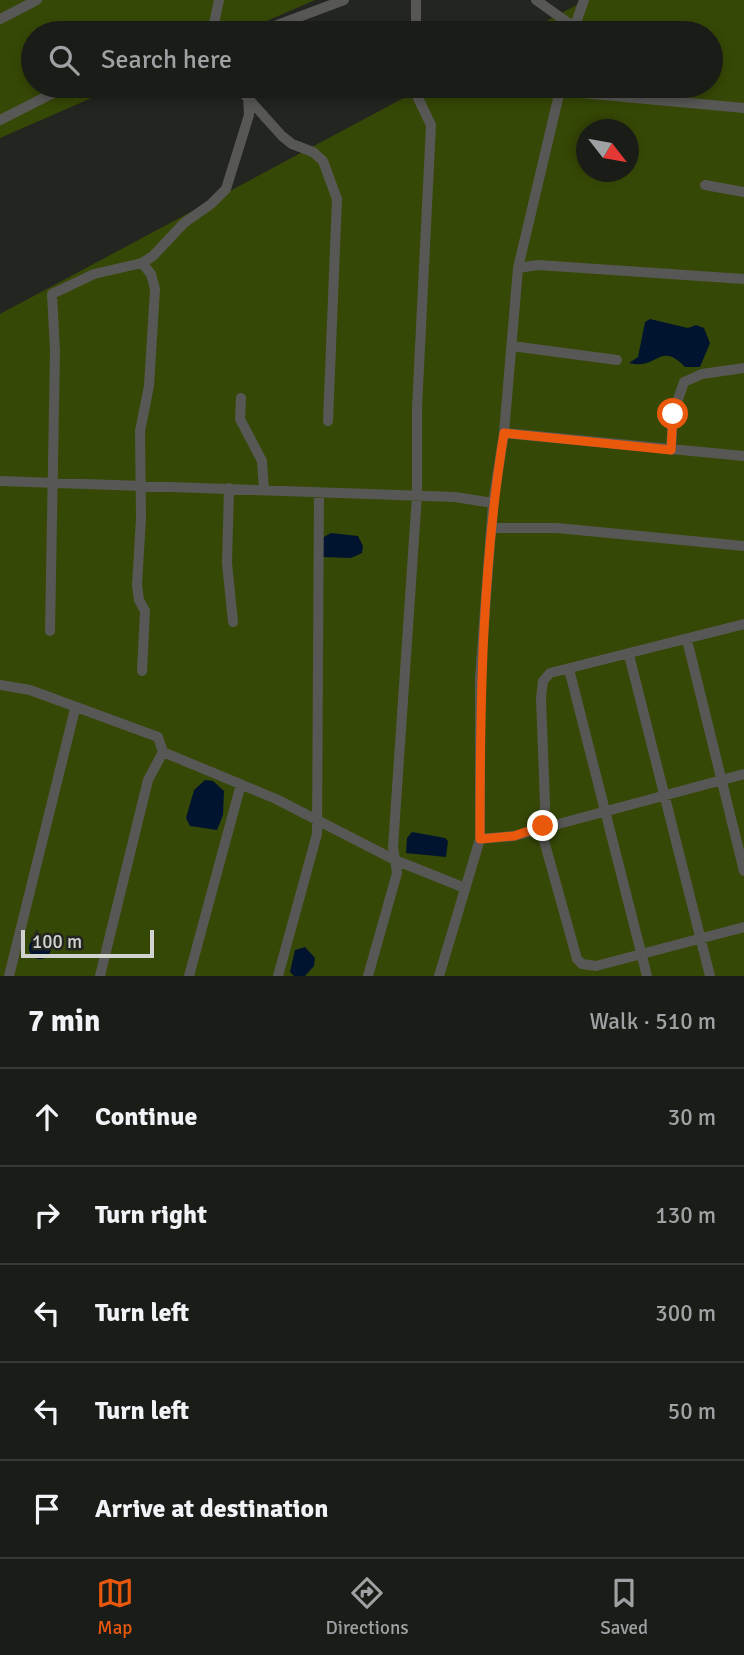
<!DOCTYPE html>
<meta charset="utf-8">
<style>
:root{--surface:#1a1c18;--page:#232521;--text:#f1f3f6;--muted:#9fa1a2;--line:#383a37;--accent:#ea580c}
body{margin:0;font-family:Signika,sans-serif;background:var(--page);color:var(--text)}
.compass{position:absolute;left:576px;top:119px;width:63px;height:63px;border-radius:50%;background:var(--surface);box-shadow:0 4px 10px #0003;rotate:121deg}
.scale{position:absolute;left:21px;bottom:18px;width:133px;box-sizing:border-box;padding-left:7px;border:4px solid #d1d3cf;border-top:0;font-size:19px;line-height:24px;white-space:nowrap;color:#d1d3cf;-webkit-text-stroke:5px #232520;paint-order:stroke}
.stop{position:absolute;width:21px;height:21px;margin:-16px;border:5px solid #ea580c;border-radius:50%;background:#fff}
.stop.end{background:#ea580c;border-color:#fff;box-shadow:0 2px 7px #0008}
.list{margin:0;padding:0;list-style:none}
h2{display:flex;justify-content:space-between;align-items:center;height:91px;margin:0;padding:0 28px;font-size:30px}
h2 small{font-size:23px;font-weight:400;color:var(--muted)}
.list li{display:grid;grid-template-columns:46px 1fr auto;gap:21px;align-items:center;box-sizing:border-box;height:98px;padding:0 28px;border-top:2px solid var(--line)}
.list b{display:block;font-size:26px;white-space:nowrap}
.list em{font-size:23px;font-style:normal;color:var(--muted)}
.icon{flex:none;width:38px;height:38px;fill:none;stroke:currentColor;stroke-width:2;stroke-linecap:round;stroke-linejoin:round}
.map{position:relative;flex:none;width:744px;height:976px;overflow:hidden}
.search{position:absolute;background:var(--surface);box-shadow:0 4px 10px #0003;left:21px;right:21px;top:21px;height:77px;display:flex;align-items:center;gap:18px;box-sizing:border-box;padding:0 24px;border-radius:38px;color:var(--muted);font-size:26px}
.sheet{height:581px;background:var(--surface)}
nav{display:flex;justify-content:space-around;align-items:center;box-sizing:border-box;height:98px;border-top:2px solid var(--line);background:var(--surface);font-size:19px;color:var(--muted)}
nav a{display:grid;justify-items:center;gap:4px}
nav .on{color:var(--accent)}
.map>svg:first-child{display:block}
.green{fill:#364805;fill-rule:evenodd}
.water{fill:#001430}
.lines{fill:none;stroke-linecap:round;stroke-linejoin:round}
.minor{stroke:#575855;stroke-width:10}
.route{stroke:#ea580c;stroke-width:9}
</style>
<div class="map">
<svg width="744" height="976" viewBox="0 0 744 976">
<rect width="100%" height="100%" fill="#232520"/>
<path class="green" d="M 0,0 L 315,0 L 239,33 L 33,33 L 33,86 L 119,86 L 0,138 Z
M 586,0 L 744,0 L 744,976 L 0,976 L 0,314 L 426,86 L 711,86 L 711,33 L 524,33 ZM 586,130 L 628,130 L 628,172 L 586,172 Z"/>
<path class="water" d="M 650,319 L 688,328 L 696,325 L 704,328 L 710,343 L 700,367 L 685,367 C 660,340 657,371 629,363 L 638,357 L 645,322 Z
M 331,533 L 358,536 L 363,546 L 362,553 L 351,558 L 323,557 L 322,538 Z
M 205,780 L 213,781 L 224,791 L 223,815 L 217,830 L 190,826 L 186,818 L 194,790 Z
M 412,832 L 445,838 L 448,841 L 446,857 L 406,853 L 407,838 Z
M29 948a11 11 0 1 1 22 0a11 11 0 1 1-22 0Z
M 305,947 L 315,958 L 314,966 L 305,976 L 294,976 L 290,972 L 295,950 Z"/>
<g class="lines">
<path class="minor" d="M 536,0 L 574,27
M 0,19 L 37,0
M 573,31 L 584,0
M 212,33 L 219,0
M 256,33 L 344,0
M 416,33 L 416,0
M 237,86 L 282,136 L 292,144 L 313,152 L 323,161 L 337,199 L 328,421
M 560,91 L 744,108
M 0,120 L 67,86
M 705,185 L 744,192
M 142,263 L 151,274 L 155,289 L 149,386 L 140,431 L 141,518 L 137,585 L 139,600 L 145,611 L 142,671
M 518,268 L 538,265 L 744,279
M 512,346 L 617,360
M 241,398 L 240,419 L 262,461 L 264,490
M 504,433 L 744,456
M 671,450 L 673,414 L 684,382 L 702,374 L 744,368
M 0,481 L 455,497 L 493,503
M 229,488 L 227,563 L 233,622
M 491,528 L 557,528 L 744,546
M 744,624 L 550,673 L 543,681 L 541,698 L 545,804 L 543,837 L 577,959 L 582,964 L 596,966 L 744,927
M 50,631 L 55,351 L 52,294 L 94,274 L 142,263 L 153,256 L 184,223 L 211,204 L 226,189 L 249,115 L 248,97
M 687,640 L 744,871
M 629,655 L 710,976
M 569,669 L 647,976
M 0,685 L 30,690 L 158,737 L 163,752 L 276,799 L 395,860 L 465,888
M 480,839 L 514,836 L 744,774
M 9,976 L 75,709
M 100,976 L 148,780 L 163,752
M 189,976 L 241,784
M 278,976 L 317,834 L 319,492
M 368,976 L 397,873 L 393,847 L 417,495 L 417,408 L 431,125 L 418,98 L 416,86
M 439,976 L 480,839 L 480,677 L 493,503 L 504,433 L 518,268 L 561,86"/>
</g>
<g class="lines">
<path class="route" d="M 543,826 L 514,836 L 480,839 C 480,703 482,568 504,433 L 671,450 L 673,414"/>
</g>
</svg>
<svg class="compass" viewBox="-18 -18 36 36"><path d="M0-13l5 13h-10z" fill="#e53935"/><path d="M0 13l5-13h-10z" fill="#9fa1a2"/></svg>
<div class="scale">100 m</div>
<div class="stop" style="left:673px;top:414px"></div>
<div class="stop end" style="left:543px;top:826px"></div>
<div class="search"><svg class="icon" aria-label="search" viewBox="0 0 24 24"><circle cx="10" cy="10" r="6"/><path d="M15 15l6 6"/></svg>Search here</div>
</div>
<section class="sheet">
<h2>7 min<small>Walk · 510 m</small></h2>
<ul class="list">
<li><svg class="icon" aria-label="ahead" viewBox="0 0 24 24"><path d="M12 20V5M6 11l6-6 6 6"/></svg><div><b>Continue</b></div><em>30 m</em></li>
<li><svg class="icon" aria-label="right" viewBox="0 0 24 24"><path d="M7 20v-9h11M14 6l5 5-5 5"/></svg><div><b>Turn right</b></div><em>130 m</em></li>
<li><svg class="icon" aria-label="left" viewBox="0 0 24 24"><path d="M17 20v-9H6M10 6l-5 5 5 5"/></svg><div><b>Turn left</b></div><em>300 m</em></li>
<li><svg class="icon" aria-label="left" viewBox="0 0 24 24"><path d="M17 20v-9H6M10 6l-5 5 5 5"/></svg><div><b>Turn left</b></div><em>50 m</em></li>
<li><svg class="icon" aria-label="arrive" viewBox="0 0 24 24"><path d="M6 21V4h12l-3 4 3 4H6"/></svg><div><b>Arrive at destination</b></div></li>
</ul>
</section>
<nav>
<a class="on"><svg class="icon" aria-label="map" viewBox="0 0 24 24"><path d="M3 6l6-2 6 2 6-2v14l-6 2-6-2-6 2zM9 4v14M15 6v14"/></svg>Map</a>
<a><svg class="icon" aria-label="directions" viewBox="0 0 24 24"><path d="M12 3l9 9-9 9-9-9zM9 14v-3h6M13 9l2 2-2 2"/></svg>Directions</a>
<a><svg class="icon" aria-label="saved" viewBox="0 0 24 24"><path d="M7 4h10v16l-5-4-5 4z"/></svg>Saved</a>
</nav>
